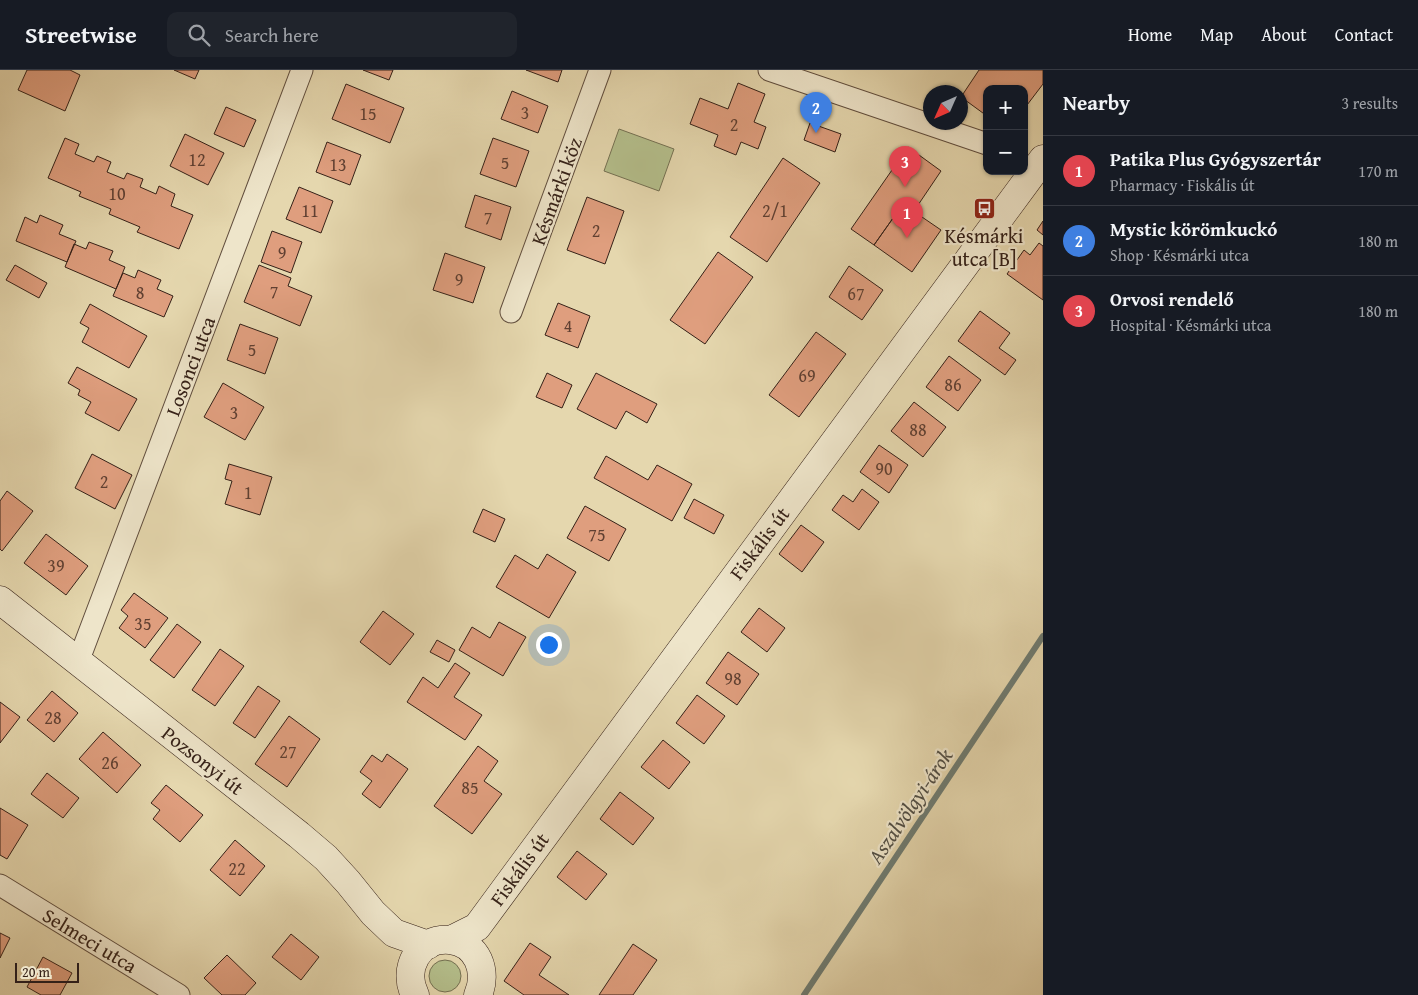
<!DOCTYPE html>
<meta charset="utf-8">
<style>
:root{--surface:#171b24;--page:#20242c;--text:#f1f3f6;--muted:#9ea1a6;--line:#363941;--accent:#c59692}
body{margin:0;font-family:"Gentium Book Plus",serif;background:var(--page);color:var(--text)}
.controls{position:absolute;right:15px;top:15px;display:grid;overflow:hidden;border-radius:10px;box-shadow:0 1px 4px #0004}
.controls button{width:45px;height:45px;display:grid;place-items:center;padding:0;border:0;border-bottom:1px solid var(--line);background:var(--surface);color:var(--text);font:25px sans-serif}
.compass{position:absolute;left:923px;top:15px;width:45px;height:45px;border-radius:50%;background:var(--surface);box-shadow:0 1px 4px #0004;rotate:225deg}
.scale{position:absolute;left:15px;bottom:12px;width:64px;box-sizing:border-box;padding-left:5px;border:2px solid #352118;border-top:0;font-size:14px;line-height:18px;white-space:nowrap;color:#352118;-webkit-text-stroke:4px #eee5ca;paint-order:stroke}
.you{position:absolute;left:548px;top:574px;width:18px;height:18px;margin:-12px;border:4px solid #fff;border-radius:50%;background:#1a73e8;box-shadow:0 0 0 8px #1a73e833}
.badge{display:grid;place-items:center;width:32px;height:32px;border-radius:50%;background:var(--accent);color:#fff;font-size:16px;font-weight:700}
.pin{position:absolute;translate:-50% -41px;filter:drop-shadow(0 1px 2px #0008)}
.pin::after{content:'';position:absolute;top:26px;width:18px;height:15px;background:inherit;clip-path:polygon(0 0,100% 0,50% 100%)}
.list{margin:0;padding:0;list-style:none}
h2{display:flex;justify-content:space-between;align-items:center;height:65px;margin:0;padding:0 20px;font-size:21px}
h2 small{font-size:16px;font-weight:400;color:var(--muted)}
.list li{display:grid;grid-template-columns:32px 1fr auto;gap:15px;align-items:center;box-sizing:border-box;height:70px;padding:0 20px;border-top:1px solid var(--line)}
.list b{display:block;font-size:19px;white-space:nowrap}
.list p{margin:0;font-size:16px;white-space:nowrap;color:var(--muted)}
.list em{font-size:16px;font-style:normal;color:var(--muted)}
.icon{flex:none;width:28px;height:28px;fill:none;stroke:currentColor;stroke-width:2;stroke-linecap:round;stroke-linejoin:round}
.map{position:relative;flex:none;width:1043px;height:925px;overflow:hidden}
header{display:flex;align-items:center;gap:30px;box-sizing:border-box;height:70px;padding:0 25px;background:var(--surface);border-bottom:1px solid var(--line)}
header strong{font-size:24px}
nav{display:flex;gap:28px;margin-inline-start:auto;font-size:18px}
.search{width:350px;height:45px;background:var(--page);display:flex;align-items:center;gap:12px;box-sizing:border-box;padding:0 18px;border-radius:10px;color:var(--muted);font-size:19px}
main{display:flex}
aside{flex:1;background:var(--surface)}
.map>svg:first-child{display:block}
.green{fill:#b4be8b;stroke:#747052}
.lines{fill:none;stroke-linecap:round;stroke-linejoin:round}
.stream{stroke:#6f7c72;stroke-width:6}
.building{fill:#df9e7e;stroke:#352118}
.street-casing{stroke:#614e3e;stroke-width:23}
.secondary-casing{stroke:#352118;stroke-width:29}
.street{stroke:#eee5ca;stroke-width:21}
.secondary{stroke:#eee5ca;stroke-width:28}
.labels{text-anchor:middle;dominant-baseline:central;stroke-width:4.5;stroke-linejoin:round;paint-order:stroke}
.number-label{font-size:18px;fill:#604032}
.street-label{font-size:20px;fill:#352118;stroke:#eee5ca}
.poi-label{font-size:20px;fill:#352118;stroke:#eee5ca}
.water-label{font-size:21px;font-style:italic;fill:#524f45;stroke:#eee5ca}
</style>
<header>
<strong>Streetwise</strong>
<div class="search"><svg class="icon" aria-label="search" viewBox="0 0 24 24"><circle cx="10" cy="10" r="6"/><path d="M15 15l6 6"/></svg>Search here</div>
<nav><a>Home</a><a>Map</a><a>About</a><a>Contact</a></nav>
</header>
<main>
<div class="map">
<svg width="1043" height="925" viewBox="0 0 1043 925">
<rect width="100%" height="100%" fill="#e5d7ae"/>
<filter id="stains"><feTurbulence type="fractalNoise" baseFrequency=".004" numOctaves="4"/><feColorMatrix values="0 0 0 0 .2 0 0 0 0 .09 0 0 0 0 .02 0 0 0 .5 -.17"/></filter>
<radialGradient id="worn" r=".72"><stop offset=".6" stop-color="#630" stop-opacity="0"/><stop offset="1" stop-color="#630" stop-opacity=".3"/></radialGradient>
<path class="green" d="M 619,59 L 674,79 L 659,121 L 604,101 Z
M429 906a16 16 0 1 1 32 0a16 16 0 1 1-32 0Z"/>
<g class="lines">
<path class="stream" d="M 804,925 L 1043,566"/>
</g>
<path class="building" d="M 27,0 L 70,0 L 80,5 L 65,41 L 18,20 Z
M 174,0 L 199,0 L 195,9 Z
M 363,0 L 393,0 L 389,10 Z
M 526,0 L 562,0 L 558,12 Z
M 979,0 L 1043,0 L 1043,14 L 1024,39 L 1024,19 L 987,19 L 987,46 L 961,27 Z
M 738,13 L 765,24 L 754,52 L 766,57 L 758,79 L 741,72 L 736,85 L 714,76 L 718,65 L 690,54 L 700,28 L 728,39 Z
M 346,14 L 404,38 L 390,73 L 332,49 Z
M 512,21 L 548,36 L 538,63 L 501,49 Z
M 226,37 L 256,50 L 244,77 L 214,64 Z
M 810,53 L 841,64 L 835,82 L 804,70 Z
M 185,64 L 224,83 L 208,115 L 170,96 Z
M 65,68 L 79,74 L 75,84 L 94,92 L 97,86 L 111,92 L 107,102 L 124,109 L 127,103 L 143,109 L 140,117 L 156,124 L 159,116 L 175,124 L 171,136 L 193,145 L 179,179 L 137,162 L 140,157 L 109,144 L 111,139 L 79,126 L 81,122 L 48,108 Z
M 493,68 L 529,81 L 516,117 L 480,104 Z
M 327,72 L 361,85 L 350,115 L 316,102 Z
M 908,77 L 941,101 L 914,141 L 903,134 L 874,175 L 851,159 Z
M 783,88 L 820,113 L 767,192 L 730,167 Z
M 299,117 L 333,131 L 321,163 L 286,149 Z
M 475,125 L 511,137 L 501,170 L 465,157 Z
M 587,127 L 624,141 L 605,194 L 567,180 Z
M 903,134 L 941,160 L 912,202 L 874,175 Z
M 40,145 L 63,155 L 59,164 L 76,171 L 67,192 L 16,171 L 25,147 L 37,153 Z
M 1043,151 L 1043,165 L 1037,160 Z
M 272,161 L 302,172 L 291,203 L 261,192 Z
M 89,172 L 113,181 L 109,190 L 125,197 L 116,219 L 65,197 L 74,174 L 86,179 Z
M 1039,173 L 1043,176 L 1043,230 L 1007,204 L 1024,180 L 1030,185 Z
M 718,182 L 753,207 L 705,274 L 670,250 Z
M 445,183 L 485,197 L 473,233 L 433,220 Z
M 15,195 L 47,213 L 39,228 L 6,210 Z
M 259,195 L 291,208 L 288,216 L 312,226 L 300,256 L 244,232 Z
M 849,196 L 883,220 L 862,250 L 829,227 Z
M 138,200 L 161,210 L 157,219 L 173,226 L 164,247 L 113,226 L 123,203 L 135,208 Z
M 558,233 L 590,246 L 578,278 L 545,265 Z
M 90,234 L 147,266 L 129,298 L 82,272 L 89,258 L 80,253 Z
M 980,241 L 1010,263 L 999,278 L 1016,290 L 1005,305 L 958,271 Z
M 240,254 L 278,268 L 265,304 L 227,290 Z
M 816,262 L 846,284 L 799,347 L 769,325 Z
M 949,286 L 981,310 L 958,341 L 926,317 Z
M 77,297 L 137,329 L 119,361 L 85,343 L 91,332 L 78,325 L 80,320 L 68,313 Z
M 547,303 L 572,315 L 562,338 L 536,327 Z
M 596,303 L 657,334 L 647,353 L 626,341 L 616,359 L 577,339 Z
M 223,313 L 264,337 L 245,370 L 204,347 Z
M 914,332 L 946,357 L 923,387 L 891,361 Z
M 879,375 L 908,395 L 889,423 L 860,402 Z
M 92,384 L 132,405 L 115,439 L 75,418 Z
M 606,386 L 648,410 L 657,395 L 692,414 L 672,451 L 594,408 Z
M 229,394 L 272,407 L 260,445 L 225,434 L 232,411 L 225,409 Z
M 862,419 L 879,432 L 859,460 L 832,440 L 843,425 L 853,432 Z
M 7,421 L 33,441 L 2,481 L 0,479 L 0,431 Z
M 694,429 L 724,445 L 714,464 L 684,448 Z
M 585,436 L 626,459 L 609,491 L 567,468 Z
M 483,439 L 505,449 L 495,472 L 473,462 Z
M 801,455 L 824,472 L 802,502 L 779,484 Z
M 46,464 L 88,496 L 66,525 L 24,493 Z
M 547,484 L 576,502 L 549,548 L 496,517 L 515,485 L 538,499 Z
M 134,523 L 168,548 L 145,578 L 119,558 L 128,546 L 121,540 Z
M 759,538 L 785,558 L 767,582 L 741,562 Z
M 383,541 L 414,564 L 390,595 L 360,572 Z
M 499,552 L 526,567 L 503,606 L 459,580 L 472,557 L 490,568 Z
M 177,554 L 201,572 L 174,608 L 150,590 Z
M 437,570 L 455,580 L 449,592 L 430,582 Z
M 220,579 L 244,596 L 215,636 L 192,620 Z
M 728,582 L 759,604 L 737,635 L 706,613 Z
M 455,593 L 470,603 L 454,627 L 482,645 L 465,670 L 407,632 L 423,607 L 438,618 Z
M 258,616 L 280,631 L 255,668 L 233,653 Z
M 52,621 L 78,643 L 54,672 L 27,650 Z
M 697,625 L 725,646 L 704,674 L 676,653 Z
M 0,632 L 20,647 L 0,673 Z
M 289,646 L 320,669 L 287,717 L 255,694 Z
M 103,662 L 141,695 L 117,723 L 79,689 Z
M 663,670 L 690,692 L 669,719 L 641,697 Z
M 478,676 L 498,691 L 484,711 L 502,724 L 472,764 L 434,736 Z
M 387,684 L 408,699 L 380,738 L 362,724 L 372,711 L 360,702 L 372,685 L 382,692 Z
M 47,703 L 79,728 L 63,748 L 31,724 Z
M 166,715 L 203,745 L 180,772 L 153,749 L 160,740 L 151,733 Z
M 620,722 L 654,748 L 633,775 L 600,749 Z
M 0,738 L 28,755 L 7,789 L 0,785 Z
M 235,770 L 265,796 L 240,826 L 210,800 Z
M 577,781 L 607,804 L 586,830 L 557,807 Z
M 0,863 L 10,868 L 0,888 Z
M 291,864 L 319,887 L 301,910 L 272,887 Z
M 530,873 L 551,887 L 539,905 L 569,925 L 524,925 L 504,911 Z
M 633,874 L 657,890 L 633,925 L 599,925 Z
M 227,885 L 256,913 L 245,925 L 222,925 L 204,908 Z
M 43,887 L 72,903 L 60,925 L 41,925 L 27,917 Z"/>
<g class="lines">
<defs>
<path id="street" d="M 769,0 L 987,74
M 511,242 L 600,0
M 78,592 L 302,0
M 0,815 L 179,925"/>
<path id="secondary" d="M 0,530 L 299,765 L 326,788 L 348,812 L 373,843 L 394,863 L 428,875
M 451,870 L 477,857 L 1043,89
M 415,925 C 402,899 418,867 450,870 C 478,873 488,902 478,925"/>
</defs>
<use href="#street" class="street-casing"/>
<use href="#secondary" class="secondary-casing"/>
<use href="#street" class="street"/>
<use href="#secondary" class="secondary"/>
</g>
<defs>
<symbol id="bus-square" viewBox="-11 -11 22 22"><rect x="-9" y="-9" width="18" height="18" rx="4" fill="#8f2418" stroke="#eee5ca"/><path d="M-5-6H5V4H4V6H2V4H-2V6H-4V4H-5ZM-3.5-4V0h7V-4ZM-3.5 1.2v1.5H-2V1.2ZM2 1.2v1.5H3.5V1.2Z" fill="#fff"/></symbol>
</defs>
<g fill-rule="evenodd">
<use href="#bus-square" x="972" y="126" width="25" height="25"/>
</g>
<g class="labels">
<g class="number-label">
<text x="525" y="42">3</text>
<text x="368" y="43">15</text>
<text x="734" y="54">2</text>
<text x="197" y="89">12</text>
<text x="505" y="92">5</text>
<text x="338" y="94">13</text>
<text x="117" y="123">10</text>
<text x="310" y="140">11</text>
<text x="775" y="140">2/1</text>
<text x="488" y="147">7</text>
<text x="596" y="160">2</text>
<text x="282" y="182">9</text>
<text x="459" y="209">9</text>
<text x="274" y="221">7</text>
<text x="140" y="222">8</text>
<text x="856" y="223">67</text>
<text x="568" y="255">4</text>
<text x="252" y="279">5</text>
<text x="807" y="305">69</text>
<text x="953" y="314">86</text>
<text x="234" y="342">3</text>
<text x="918" y="359">88</text>
<text x="884" y="398">90</text>
<text x="104" y="411">2</text>
<text x="248" y="422">1</text>
<text x="597" y="464">75</text>
<text x="56" y="495">39</text>
<text x="143" y="553">35</text>
<text x="733" y="608">98</text>
<text x="53" y="647">28</text>
<text x="288" y="681">27</text>
<text x="110" y="692">26</text>
<text x="470" y="717">85</text>
<text x="237" y="798">22</text>
</g>
<g class="street-label">
<text transform="translate(556 121) rotate(-70)">Késmárki köz</text>
<text transform="translate(190 296) rotate(-69)">Losonci utca</text>
<text transform="translate(759 473) rotate(-53)">Fiskális út</text>
<text transform="translate(203 690) rotate(38)">Pozsonyi út</text>
<text transform="translate(519 799) rotate(-54)">Fiskális út</text>
<text transform="translate(90 870) rotate(31)">Selmeci utca</text>
</g>
<g class="poi-label">
<text x="984" y="165">Késmárki<tspan x="984" dy="23">utca [B]</tspan></text>
</g>
<g class="water-label">
<text transform="translate(910 736) rotate(-56)">Aszalvölgyi-árok</text>
</g>
</g>
<rect width="100%" height="100%" filter="url(#stains)"/>
<rect width="100%" height="100%" fill="url(#worn)"/>
</svg>
<div class="controls">
<button>+</button>
<button>−</button>
</div>
<svg class="compass" viewBox="-18 -18 36 36"><path d="M0-13l5 13h-10z" fill="#e53935"/><path d="M0 13l5-13h-10z" fill="#9ea1a6"/></svg>
<div class="scale">20 m</div>
<div class="you"></div>
<div class="pin badge" style="left:907px;top:168px;background:#e0444e">1</div>
<div class="pin badge" style="left:816px;top:63px;background:#3f7fe0">2</div>
<div class="pin badge" style="left:905px;top:117px;background:#e0444e">3</div>
</div>
<aside>
<h2>Nearby<small>3 results</small></h2>
<ul class="list">
<li><span class="badge" style="background:#e0444e">1</span><div><b>Patika Plus Gyógyszertár</b><p>Pharmacy · Fiskális út</p></div><em>170 m</em></li>
<li><span class="badge" style="background:#3f7fe0">2</span><div><b>Mystic körömkuckó</b><p>Shop · Késmárki utca</p></div><em>180 m</em></li>
<li><span class="badge" style="background:#e0444e">3</span><div><b>Orvosi rendelő</b><p>Hospital · Késmárki utca</p></div><em>180 m</em></li>
</ul>
</aside>
</main>
